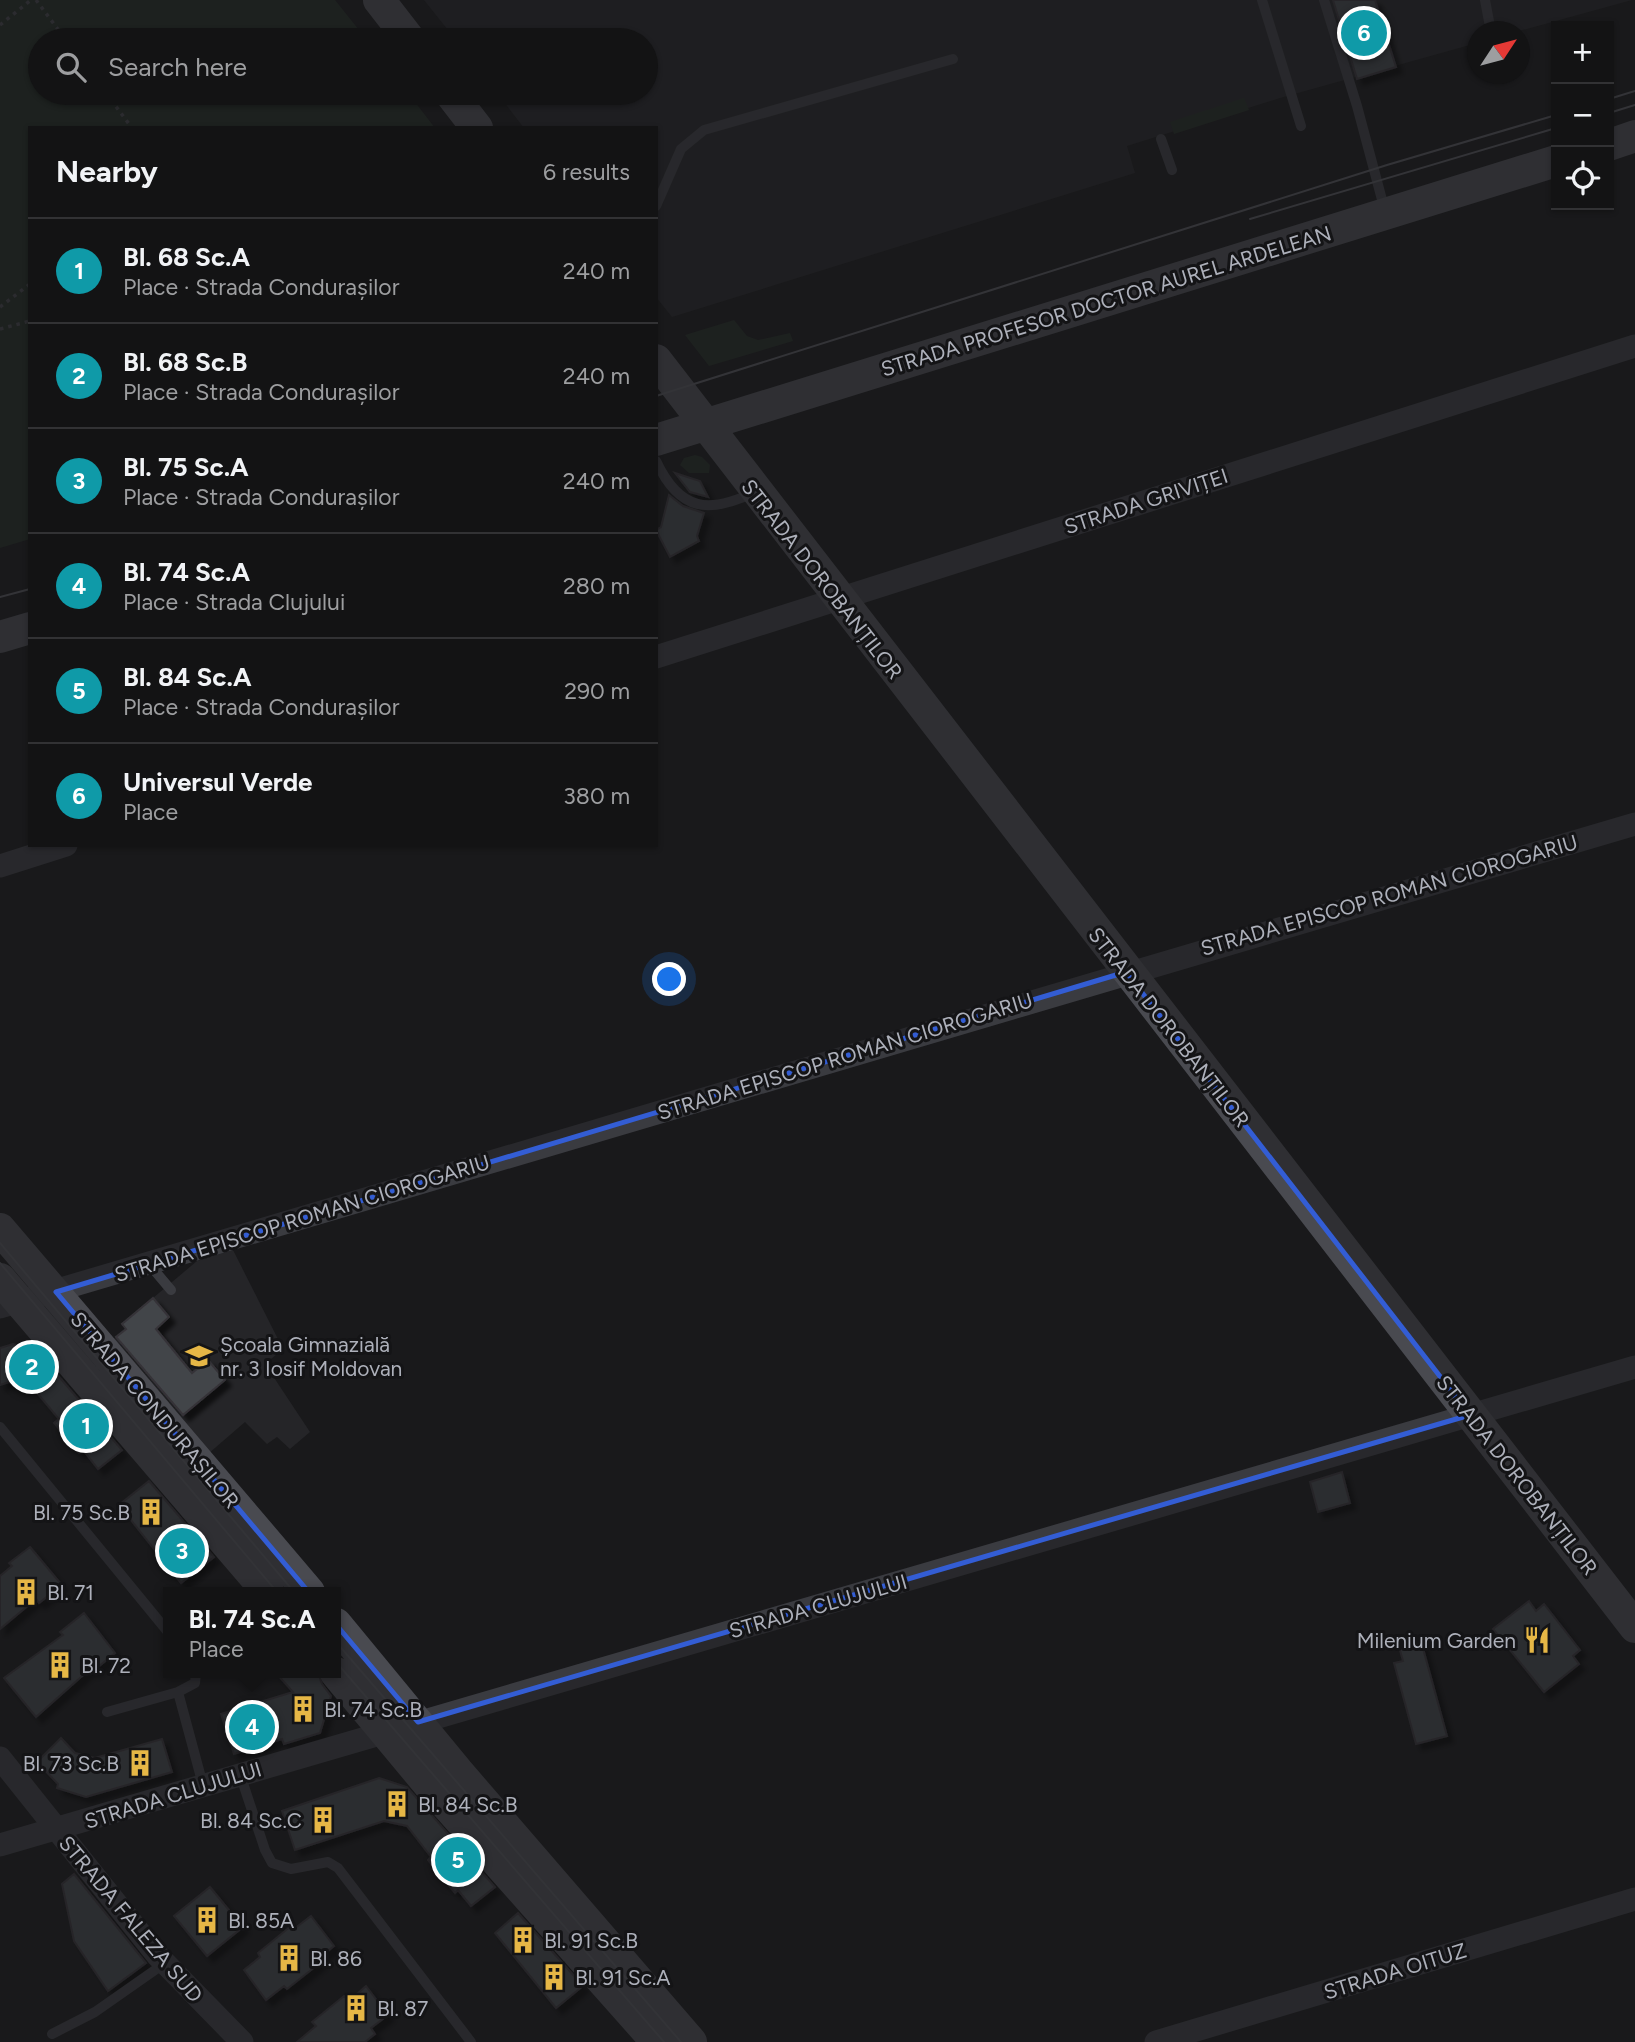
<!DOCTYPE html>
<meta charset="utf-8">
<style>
:root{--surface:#131314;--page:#1c1c1d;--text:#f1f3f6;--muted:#9d9ea0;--line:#323234;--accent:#e6b746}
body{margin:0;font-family:Figtree,sans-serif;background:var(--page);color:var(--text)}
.controls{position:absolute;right:21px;top:21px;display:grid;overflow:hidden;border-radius:0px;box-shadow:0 2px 5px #0004}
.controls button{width:63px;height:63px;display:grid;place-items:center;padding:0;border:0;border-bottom:2px solid var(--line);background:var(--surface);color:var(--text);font:35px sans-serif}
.compass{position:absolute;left:1467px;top:21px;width:63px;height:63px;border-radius:50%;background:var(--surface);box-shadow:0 2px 5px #0004;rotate:54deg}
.you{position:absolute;left:670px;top:980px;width:24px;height:24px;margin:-18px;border:5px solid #fff;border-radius:50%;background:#1a73e8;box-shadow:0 0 0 10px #1a73e833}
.badge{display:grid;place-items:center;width:46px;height:46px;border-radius:50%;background:var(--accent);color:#fff;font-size:23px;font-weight:700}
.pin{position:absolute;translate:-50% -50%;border:4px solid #fff;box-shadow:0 2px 7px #0006}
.popup{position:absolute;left:163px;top:1587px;width:178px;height:91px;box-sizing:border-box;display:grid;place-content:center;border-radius:0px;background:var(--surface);filter:drop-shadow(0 2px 5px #0005);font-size:23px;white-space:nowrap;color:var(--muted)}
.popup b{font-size:26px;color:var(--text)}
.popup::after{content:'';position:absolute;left:50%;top:100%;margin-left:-14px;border:14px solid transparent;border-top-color:var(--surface)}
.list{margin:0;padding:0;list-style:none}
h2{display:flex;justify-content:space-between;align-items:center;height:91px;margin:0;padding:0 28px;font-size:30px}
h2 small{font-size:23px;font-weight:400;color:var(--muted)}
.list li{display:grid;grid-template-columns:46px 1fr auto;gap:21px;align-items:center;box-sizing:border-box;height:105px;padding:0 28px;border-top:2px solid var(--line)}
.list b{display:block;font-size:26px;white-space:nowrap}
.list p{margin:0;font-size:23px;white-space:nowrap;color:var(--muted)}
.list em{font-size:23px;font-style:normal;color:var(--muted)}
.icon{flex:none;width:38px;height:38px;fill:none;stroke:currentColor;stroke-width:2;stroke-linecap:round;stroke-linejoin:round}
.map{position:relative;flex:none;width:1635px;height:2042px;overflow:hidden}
.search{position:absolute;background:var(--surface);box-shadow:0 2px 5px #0004;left:28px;top:28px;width:630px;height:77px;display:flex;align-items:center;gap:18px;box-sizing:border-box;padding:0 24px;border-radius:38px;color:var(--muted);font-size:26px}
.panel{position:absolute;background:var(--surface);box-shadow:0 2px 5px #0004;left:28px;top:126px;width:630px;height:721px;border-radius:0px}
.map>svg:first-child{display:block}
.built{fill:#252528}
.green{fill:#232b25}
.building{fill:#434448;stroke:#343337;stroke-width:2;filter:url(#shadow)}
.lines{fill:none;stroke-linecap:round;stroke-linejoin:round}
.path{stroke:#414247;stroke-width:3.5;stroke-dasharray:3.5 5;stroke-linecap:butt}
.lane{stroke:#3a3b40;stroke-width:10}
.street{stroke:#3a3b40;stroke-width:23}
.secondary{stroke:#494a50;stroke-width:32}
.tram{stroke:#525359;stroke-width:2}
.marked{fill:none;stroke:#335dd4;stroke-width:5;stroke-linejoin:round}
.labels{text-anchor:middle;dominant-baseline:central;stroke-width:6;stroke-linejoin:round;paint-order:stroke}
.street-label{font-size:21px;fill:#adb0ba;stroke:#141416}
.poi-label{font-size:21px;fill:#adb0ba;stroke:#141416;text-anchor:start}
</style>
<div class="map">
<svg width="1635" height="2042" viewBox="0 0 1635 2042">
<defs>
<filter id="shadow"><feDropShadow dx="6" dy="6" stdDeviation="2" flood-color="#0009"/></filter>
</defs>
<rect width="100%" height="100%" fill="#19191b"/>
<path class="built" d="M 424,0 L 1632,0 L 1519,31 L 1478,32 L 1477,43 L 1280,98 L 1127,146 L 1135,173 L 672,317 L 656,297 L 656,128 L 524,128 L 497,93 L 646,93 L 646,40 L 456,40 Z
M 233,1250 L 283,1349 L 265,1364 L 310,1432 L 290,1449 L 277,1437 L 267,1444 L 245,1422 L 208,1454 L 111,1341 L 126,1329 L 122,1324 L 197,1261 Z"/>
<path class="green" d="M 0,0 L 335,0 L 367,40 L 40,40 L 40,93 L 408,93 L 435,128 L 30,128 L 30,539 L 0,548 Z
M 1244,98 L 1249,110 L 1174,134 L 1170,122 Z
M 734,320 L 747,336 L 758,340 L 790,333 L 793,341 L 709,366 L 685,335 Z
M 695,455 L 702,457 L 710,465 L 709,473 L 689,473 L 680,465 L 684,458 Z"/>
<path class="building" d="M 1333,0 L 1375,0 L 1396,67 L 1357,79 Z
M 675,473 L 700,481 L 708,497 L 690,492 Z
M 669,495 L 683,506 L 704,513 L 697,536 L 699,541 L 670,557 L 656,530 L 661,527 Z
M 153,1298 L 169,1317 L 156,1329 L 192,1373 L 208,1360 L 225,1380 L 183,1415 L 116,1337 L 126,1329 L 122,1324 Z
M 13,1344 L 37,1351 L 122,1450 L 98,1469 L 83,1450 L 79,1453 L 54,1423 L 59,1419 L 33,1388 L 22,1388 L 9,1382 L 0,1385 L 0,1348 Z
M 1342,1472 L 1350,1503 L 1318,1512 L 1310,1482 Z
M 149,1481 L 214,1557 L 181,1583 L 119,1505 Z
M 30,1547 L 62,1585 L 39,1603 L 36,1599 L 0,1629 L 0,1576 L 12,1566 L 9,1563 Z
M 1529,1601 L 1536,1611 L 1544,1604 L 1580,1650 L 1573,1656 L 1579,1664 L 1544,1692 L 1493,1629 Z
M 84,1613 L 115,1653 L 92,1672 L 90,1669 L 36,1717 L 4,1678 L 63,1635 L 60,1632 Z
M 1421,1641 L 1447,1736 L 1416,1744 L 1394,1663 L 1403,1661 L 1399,1647 Z
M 276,1673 L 318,1673 L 322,1684 L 331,1696 L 320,1733 L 284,1744 L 282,1739 L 234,1754 L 221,1714 L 293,1692 Z
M 61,1738 L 75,1753 L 95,1758 L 162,1739 L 172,1772 L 86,1797 L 57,1788 L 58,1784 L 37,1762 Z
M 379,1778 L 407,1787 L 495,1887 L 471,1906 L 458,1890 L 455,1893 L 428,1860 L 431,1857 L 407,1826 L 384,1821 L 295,1850 L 282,1811 Z
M 74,1874 L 146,1963 L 108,1991 L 74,1941 L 62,1884 Z
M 210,1887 L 243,1927 L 207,1956 L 174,1916 Z
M 518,1913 L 583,1986 L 556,2008 L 495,1933 Z
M 311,1916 L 334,1946 L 317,1960 L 320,1963 L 287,1989 L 284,1986 L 266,2000 L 244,1970 L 260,1957 L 258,1953 L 291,1926 L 294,1929 Z
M 366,1986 L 388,2015 L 371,2028 L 375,2034 L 365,2042 L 297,2042 L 316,2026 L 312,2022 L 344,1996 L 349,2001 Z"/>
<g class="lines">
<path class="path" d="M 36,0 L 66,40
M 0,25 L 31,0
M 106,93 L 132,128
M 0,307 L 30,284
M 0,329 L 30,321"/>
<path class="lane" d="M 1262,0 L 1301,126
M 1324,0 L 1357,106 L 1385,211
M 1485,0 L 1491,32
M 1161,139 L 1172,170
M 656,206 L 681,149 L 704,130 L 953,59
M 656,461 C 680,512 709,514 755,492
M 149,1264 L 171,1290
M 0,1427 L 168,1632
M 178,1692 L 195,1683 L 196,1673
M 107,1712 L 178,1692 L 203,1785
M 240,1774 L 265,1850 L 272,1863 L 291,1869 L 328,1862 L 338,1868 L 471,2042
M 52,2034 L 95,2012 L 165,1963"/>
<path class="street" d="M 656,657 L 1635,346
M 0,866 L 66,845
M 0,1307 L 1635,824
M 0,1758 L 158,1956 L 242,2042
M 0,1845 L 1635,1367
M 1156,2042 L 1635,1899"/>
<path class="secondary" d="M 379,0 L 410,40
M 450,93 L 477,128
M 1609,145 L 1635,136
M 656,360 L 1635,1627
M 656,440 L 1556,161
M 0,637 L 30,628
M 0,1229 L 309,1592
M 0,1279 L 268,1592
M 336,1624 L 458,1772 L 691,2042
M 336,1673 L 435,1792 L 657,2042"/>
<path class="tram" d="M 1609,99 L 1635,91
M 1609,113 L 1635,105
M 1250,219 L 1556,128
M 656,396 L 1387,165 L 1556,115
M 0,597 L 30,589
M 0,1243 L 294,1592
M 0,1263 L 277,1592
M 336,1642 L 681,2042
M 336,1662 L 664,2042"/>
</g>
<path d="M0 0H1635V2042H0ZM 1126,972 L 1470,1415 L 418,1722 L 56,1292 Z" fill="#19191b" fill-opacity=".55" fill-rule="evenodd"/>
<path class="marked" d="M 1126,972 L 1470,1415 L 418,1722 L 56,1292 Z"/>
<defs>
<symbol id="school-bare" viewBox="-9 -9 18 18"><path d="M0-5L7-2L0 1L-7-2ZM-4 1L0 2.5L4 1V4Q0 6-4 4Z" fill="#e6b746" stroke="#141416" stroke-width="2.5" paint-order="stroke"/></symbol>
<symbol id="building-bare" viewBox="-9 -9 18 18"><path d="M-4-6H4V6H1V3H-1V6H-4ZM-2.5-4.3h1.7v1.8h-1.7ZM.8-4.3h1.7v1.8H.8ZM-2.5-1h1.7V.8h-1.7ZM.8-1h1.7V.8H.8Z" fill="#e6b746" stroke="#141416" stroke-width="2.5" paint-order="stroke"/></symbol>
<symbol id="restaurant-bare" viewBox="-9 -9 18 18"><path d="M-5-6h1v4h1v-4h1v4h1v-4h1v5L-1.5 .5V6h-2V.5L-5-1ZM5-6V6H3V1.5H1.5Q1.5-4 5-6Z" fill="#e6b746" stroke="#141416" stroke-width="2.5" paint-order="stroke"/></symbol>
</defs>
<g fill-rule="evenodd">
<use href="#school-bare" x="180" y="1337" width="38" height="38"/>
<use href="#building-bare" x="132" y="1493" width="38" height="38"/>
<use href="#building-bare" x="7" y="1573" width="38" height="38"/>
<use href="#restaurant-bare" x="1518" y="1621" width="38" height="38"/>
<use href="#building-bare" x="41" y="1646" width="38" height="38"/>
<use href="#building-bare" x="284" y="1690" width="38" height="38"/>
<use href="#building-bare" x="121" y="1744" width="38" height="38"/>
<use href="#building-bare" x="378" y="1785" width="38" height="38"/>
<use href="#building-bare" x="304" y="1801" width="38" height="38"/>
<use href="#building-bare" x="188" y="1901" width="38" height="38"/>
<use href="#building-bare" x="504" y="1921" width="38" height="38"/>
<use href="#building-bare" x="270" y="1939" width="38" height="38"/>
<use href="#building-bare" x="535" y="1958" width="38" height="38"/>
<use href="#building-bare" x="337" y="1989" width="38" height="38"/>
</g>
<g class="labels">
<g class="street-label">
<text transform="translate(1106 301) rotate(-17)">STRADA PROFESOR DOCTOR AUREL ARDELEAN</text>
<text transform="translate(1146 501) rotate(-18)">STRADA GRIVIȚEI</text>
<text transform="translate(822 579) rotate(52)">STRADA DOROBANȚILOR</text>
<text transform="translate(1389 895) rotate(-16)">STRADA EPISCOP ROMAN CIOROGARIU</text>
<text transform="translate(1169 1027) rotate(52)">STRADA DOROBANȚILOR</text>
<text transform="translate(845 1056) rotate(-17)">STRADA EPISCOP ROMAN CIOROGARIU</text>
<text transform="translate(302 1218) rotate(-17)">STRADA EPISCOP ROMAN CIOROGARIU</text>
<text transform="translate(155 1410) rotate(50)">STRADA CONDURAȘILOR</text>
<text transform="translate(1517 1475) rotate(52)">STRADA DOROBANȚILOR</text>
<text transform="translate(818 1606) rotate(-16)">STRADA CLUJULUI</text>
<text transform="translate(173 1795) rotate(-17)">STRADA CLUJULUI</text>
<text transform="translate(131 1919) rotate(50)">STRADA FALEZA SUD</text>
<text transform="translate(1395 1971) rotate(-17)">STRADA OITUZ</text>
</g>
<g class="poi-label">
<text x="220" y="1344">Școala Gimnazială<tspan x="220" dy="24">nr. 3 Iosif Moldovan</tspan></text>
<text x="130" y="1512" text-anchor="end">Bl. 75 Sc.B</text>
<text x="47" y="1592">Bl. 71</text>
<text x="1516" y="1640" text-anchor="end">Milenium Garden</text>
<text x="81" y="1665">Bl. 72</text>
<text x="324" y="1709">Bl. 74 Sc.B</text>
<text x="119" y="1763" text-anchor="end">Bl. 73 Sc.B</text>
<text x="418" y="1804">Bl. 84 Sc.B</text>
<text x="302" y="1820" text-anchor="end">Bl. 84 Sc.C</text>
<text x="228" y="1920">Bl. 85A</text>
<text x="544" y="1940">Bl. 91 Sc.B</text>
<text x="310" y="1958">Bl. 86</text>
<text x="575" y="1977">Bl. 91 Sc.A</text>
<text x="377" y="2008">Bl. 87</text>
</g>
</g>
</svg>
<div class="controls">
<button>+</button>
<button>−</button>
<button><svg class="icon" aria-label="locate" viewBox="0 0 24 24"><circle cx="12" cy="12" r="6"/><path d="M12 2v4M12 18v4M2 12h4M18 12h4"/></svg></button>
</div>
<svg class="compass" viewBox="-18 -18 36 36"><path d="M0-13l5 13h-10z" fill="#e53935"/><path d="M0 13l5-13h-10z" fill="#9d9ea0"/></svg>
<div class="you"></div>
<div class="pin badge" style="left:86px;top:1426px;background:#0f9aa8">1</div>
<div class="pin badge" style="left:32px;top:1367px;background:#0f9aa8">2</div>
<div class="pin badge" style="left:182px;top:1551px;background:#0f9aa8">3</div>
<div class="pin badge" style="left:252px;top:1727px;background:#0f9aa8">4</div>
<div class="popup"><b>Bl. 74 Sc.A</b>Place</div>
<div class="pin badge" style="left:458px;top:1860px;background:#0f9aa8">5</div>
<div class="pin badge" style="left:1364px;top:33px;background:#0f9aa8">6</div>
<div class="search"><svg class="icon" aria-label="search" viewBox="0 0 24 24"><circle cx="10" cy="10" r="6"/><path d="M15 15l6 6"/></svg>Search here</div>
<section class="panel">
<h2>Nearby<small>6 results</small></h2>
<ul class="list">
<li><span class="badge" style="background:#0f9aa8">1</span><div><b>Bl. 68 Sc.A</b><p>Place · Strada Condurașilor</p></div><em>240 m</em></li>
<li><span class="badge" style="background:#0f9aa8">2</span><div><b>Bl. 68 Sc.B</b><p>Place · Strada Condurașilor</p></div><em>240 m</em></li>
<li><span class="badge" style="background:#0f9aa8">3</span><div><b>Bl. 75 Sc.A</b><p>Place · Strada Condurașilor</p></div><em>240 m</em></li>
<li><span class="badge" style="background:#0f9aa8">4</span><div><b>Bl. 74 Sc.A</b><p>Place · Strada Clujului</p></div><em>280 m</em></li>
<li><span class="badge" style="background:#0f9aa8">5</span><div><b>Bl. 84 Sc.A</b><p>Place · Strada Condurașilor</p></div><em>290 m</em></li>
<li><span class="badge" style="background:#0f9aa8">6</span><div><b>Universul Verde</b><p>Place</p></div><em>380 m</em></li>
</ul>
</section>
</div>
